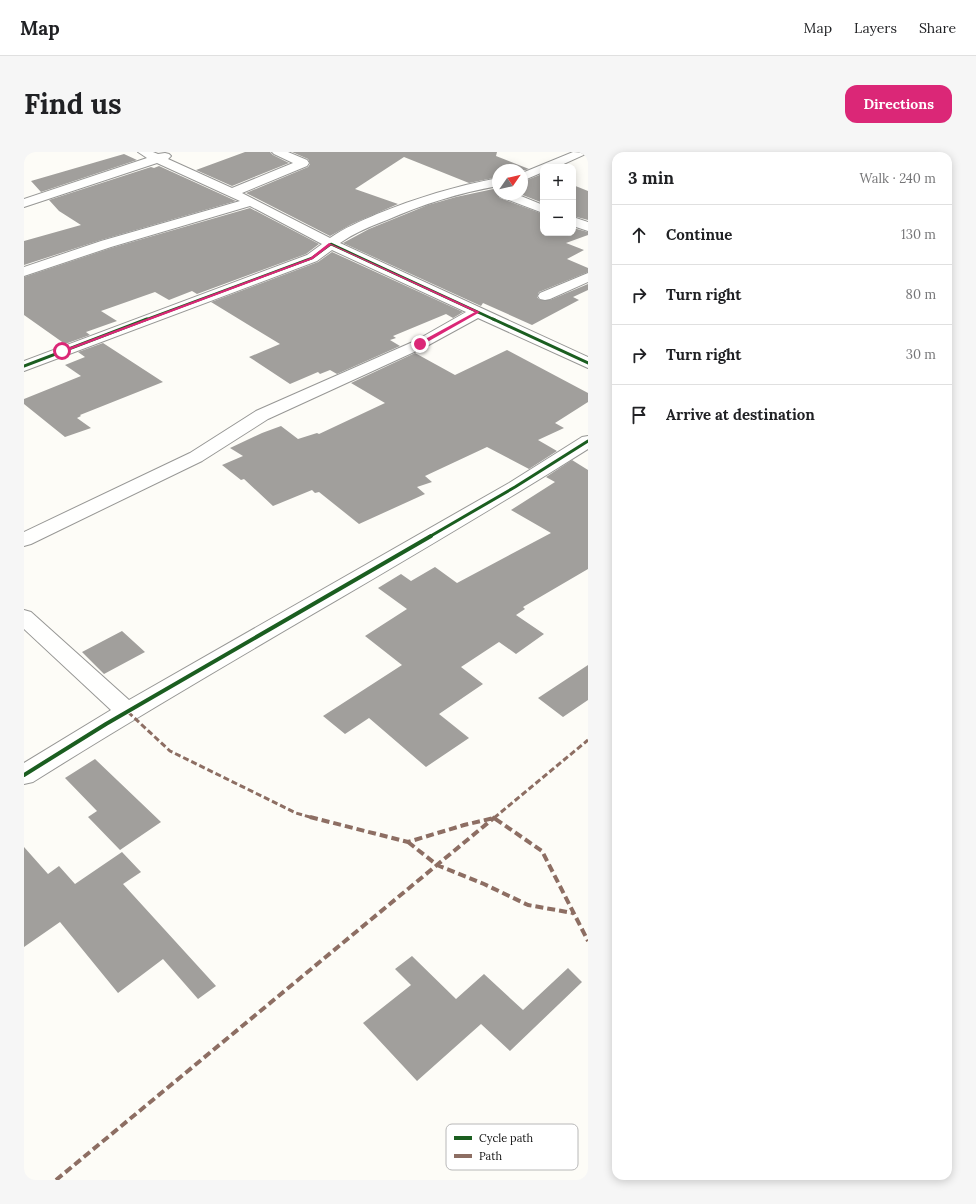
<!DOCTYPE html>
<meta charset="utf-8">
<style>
:root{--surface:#fff;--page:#f6f6f6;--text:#202124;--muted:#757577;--line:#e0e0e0;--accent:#db2777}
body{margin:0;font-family:Lora,serif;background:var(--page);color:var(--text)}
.controls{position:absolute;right:12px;top:12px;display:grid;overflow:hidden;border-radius:8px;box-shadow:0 2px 10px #0003}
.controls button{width:36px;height:36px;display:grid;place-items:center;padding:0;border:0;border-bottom:1px solid var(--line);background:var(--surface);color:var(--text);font:20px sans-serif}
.compass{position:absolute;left:468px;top:12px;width:36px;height:36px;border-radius:50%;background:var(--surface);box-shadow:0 2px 10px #0003;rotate:56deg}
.stop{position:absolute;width:12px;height:12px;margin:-9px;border:3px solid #db2777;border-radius:50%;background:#fff}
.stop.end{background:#db2777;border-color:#fff;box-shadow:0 1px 4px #0008}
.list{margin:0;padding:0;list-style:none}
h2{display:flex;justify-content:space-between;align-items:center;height:52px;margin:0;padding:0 16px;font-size:17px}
h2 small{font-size:13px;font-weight:400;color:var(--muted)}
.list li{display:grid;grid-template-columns:26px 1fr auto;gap:12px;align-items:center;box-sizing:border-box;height:60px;padding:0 16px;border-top:1px solid var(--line)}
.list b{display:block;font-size:15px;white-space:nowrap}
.list em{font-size:13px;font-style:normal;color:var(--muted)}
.icon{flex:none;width:22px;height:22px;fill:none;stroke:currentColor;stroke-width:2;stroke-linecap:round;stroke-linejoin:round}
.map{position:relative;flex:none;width:564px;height:1028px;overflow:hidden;border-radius:12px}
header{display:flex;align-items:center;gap:24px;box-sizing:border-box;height:56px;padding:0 20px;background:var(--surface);border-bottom:1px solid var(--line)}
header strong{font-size:19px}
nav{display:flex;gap:22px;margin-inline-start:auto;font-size:14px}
.intro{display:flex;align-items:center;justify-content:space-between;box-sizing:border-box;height:96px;padding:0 24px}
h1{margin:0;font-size:28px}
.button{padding:10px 18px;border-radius:12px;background:var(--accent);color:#fff;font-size:14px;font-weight:700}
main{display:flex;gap:24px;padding:0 24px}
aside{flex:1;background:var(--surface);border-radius:12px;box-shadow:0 2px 10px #0003}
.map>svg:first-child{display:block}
.building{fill:#a19f9c}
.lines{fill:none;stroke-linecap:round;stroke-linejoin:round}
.minor-casing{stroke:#979795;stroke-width:2}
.minor{fill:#fffffe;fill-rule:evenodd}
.quiet-far1{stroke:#8d6e63;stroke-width:3;stroke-dasharray:6 3;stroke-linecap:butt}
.quiet{stroke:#8d6e63;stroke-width:4;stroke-dasharray:8 4;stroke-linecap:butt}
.cycleway-far2-casing{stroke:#fff;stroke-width:4}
.cycleway-far1-casing{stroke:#fff;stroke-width:5}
.cycleway-casing{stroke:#fff;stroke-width:6}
.cycleway-far2{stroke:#1b5e20;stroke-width:2.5}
.cycleway-far1{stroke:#1b5e20;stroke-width:3}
.cycleway{stroke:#1b5e20;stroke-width:4}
.route{fill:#db2777}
.key{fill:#fff;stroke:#b8b8b8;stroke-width:1}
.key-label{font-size:11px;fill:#111}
</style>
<header>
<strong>Map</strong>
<nav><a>Map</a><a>Layers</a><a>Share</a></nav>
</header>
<div class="intro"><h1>Find us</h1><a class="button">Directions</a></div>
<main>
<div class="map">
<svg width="564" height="1028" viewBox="0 0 564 1028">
<rect width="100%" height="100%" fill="#fdfcf7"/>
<path class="building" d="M 221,0 L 246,0 L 249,3 L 265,11 L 208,34 L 172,18 Z
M 268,0 L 473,0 L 472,4 L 505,17 L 498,19 L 498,18 L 474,18 L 474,25 L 445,31 L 380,5 L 331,37 L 374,52 L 328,72 L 306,84 L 222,41 L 284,15 L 286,12 L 284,7 Z
M 100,2 L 113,8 L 17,40 L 7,29 Z
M 135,14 L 212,49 L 77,88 L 0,113 L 0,89 L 57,73 L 35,59 L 25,48 L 127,15 L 130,16 Z
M 518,22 L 519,51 L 496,42 L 498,42 L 498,30 Z
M 549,33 L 564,39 L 564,68 L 549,64 Z
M 474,36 L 474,42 L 476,46 L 519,62 L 519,81 L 549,81 L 549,76 L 564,80 L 564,83 L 542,91 L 560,98 L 543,107 L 564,116 L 564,120 L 515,140 L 513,145 L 516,148 L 526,148 L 564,132 L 564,138 L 549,145 L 555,148 L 508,173 L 459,151 L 457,154 L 319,91 L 345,77 L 404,53 L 432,45 Z
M 226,56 L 295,92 L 282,102 L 173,142 L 168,139 L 145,148 L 131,140 L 77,159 L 93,169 L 62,180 L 66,183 L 41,192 L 0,163 L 0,125 L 87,96 Z
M 308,100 L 439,160 L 429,166 L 422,162 L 369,184 L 372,186 L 366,188 L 376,194 L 313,222 L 306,218 L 296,222 L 294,220 L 266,232 L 225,205 L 256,192 L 187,150 L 294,110 Z
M 79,191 L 139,230 L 56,263 L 57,264 L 53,266 L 67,276 L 41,285 L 0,252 L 0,247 L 57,224 L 41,213 L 61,205 L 54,200 Z
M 483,198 L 564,241 L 564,250 L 531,271 L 540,276 L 514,288 L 533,299 L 505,317 L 463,295 L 401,324 L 408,330 L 393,335 L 401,342 L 335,372 L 295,340 L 291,341 L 288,338 L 249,354 L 220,327 L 217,328 L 198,313 L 219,304 L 206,296 L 238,281 L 257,274 L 274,287 L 293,281 L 295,282 L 361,251 L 327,231 L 391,201 L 431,223 Z
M 548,308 L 564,318 L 564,417 L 499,455 L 501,457 L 492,463 L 520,482 L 492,502 L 475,490 L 437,515 L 459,532 L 415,562 L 445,586 L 402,615 L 345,566 L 321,582 L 299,564 L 378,513 L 341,484 L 383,457 L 354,436 L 377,422 L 387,429 L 411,415 L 433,431 L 527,381 L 487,358 L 531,330 L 522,325 Z
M 98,479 L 121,500 L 80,522 L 58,500 Z
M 564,513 L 564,548 L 539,565 L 514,546 Z
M 71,607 L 137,670 L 96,698 L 64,665 L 73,659 L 41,626 Z
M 0,695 L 24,722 L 35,714 L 51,732 L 98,700 L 117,720 L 99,732 L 192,834 L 174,847 L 139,807 L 94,841 L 36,770 L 0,795 Z
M 388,804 L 432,847 L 460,822 L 499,858 L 544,816 L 558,830 L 486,899 L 457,872 L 393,929 L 339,871 L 387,833 L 371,817 Z"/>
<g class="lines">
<defs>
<path id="minor" d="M 114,0 L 129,0 L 134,2 L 141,1 L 145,2 L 147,4 L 144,7 L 208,36 L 269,11 L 250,2 L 248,0 L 264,0 L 283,8 L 285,11 L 283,14 L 218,41 L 306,86 C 320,76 337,69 353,62 C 392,46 432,34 474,26 L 474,34 C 435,41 399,52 363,68 C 347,74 330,81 316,91 L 564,205 L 564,216 L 454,166 L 401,195 L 244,267 L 178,309 L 7,392 L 0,394 L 0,380 L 166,301 L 232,259 L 391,189 L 442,160 L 308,98 L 293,109 L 0,219 L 0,209 L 283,103 L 298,92 L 226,54 L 87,95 L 0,124 L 0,115 L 77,89 L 216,49 L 133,11 L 0,55 L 0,47 L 123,6 Z
M 549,0 L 564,1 L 533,15 L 519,15 L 519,20 L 498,29 L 498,21 Z
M 475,42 L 492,42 L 519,53 L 519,61 L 477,45 Z
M 549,65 L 564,70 L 564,79 L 549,74 Z
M 564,121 L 564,130 L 526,147 L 521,148 L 516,147 L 514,144 L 516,141 Z
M 564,284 L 564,297 C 382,412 191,515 9,630 L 0,632 L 0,611 L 87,558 L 0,477 L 0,458 L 7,460 L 105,548 L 485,331 L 558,285 Z"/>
</defs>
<use href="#minor" class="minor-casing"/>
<use href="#minor" class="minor"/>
<path class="quiet-far1" d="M 104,560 L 146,599 L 272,661 L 289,666
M 470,666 L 564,588"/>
<path class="quiet" d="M 286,665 L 384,690 L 440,673 L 470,666 L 518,699 L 564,789
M 384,690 L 413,713 L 460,732 L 504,753 L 549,761
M 32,1028 L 471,665"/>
<defs>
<path id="cycleway-far2" d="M 121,168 L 288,106 L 307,92 L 471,168"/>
<path id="cycleway-far1" d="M 469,167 L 564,211
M 0,214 L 123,167
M 405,385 L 491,335 L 564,289"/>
<path id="cycleway" d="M 0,623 L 82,572 L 407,384"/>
</defs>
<use href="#cycleway-far2" class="cycleway-far2-casing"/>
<use href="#cycleway-far1" class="cycleway-far1-casing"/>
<use href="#cycleway" class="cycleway-casing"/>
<use href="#cycleway-far2" class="cycleway-far2"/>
<use href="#cycleway-far1" class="cycleway-far1"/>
<use href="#cycleway" class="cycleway"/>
</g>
<path class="route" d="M 305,91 L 456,160 L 398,193 L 394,193 L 394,191 L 451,160 L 307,93 L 289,107 L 40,200 L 36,199 L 286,106 Z"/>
<rect x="422" y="972" width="132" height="46" rx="6" class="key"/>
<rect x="430" y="984" width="18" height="4" fill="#1b5e20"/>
<rect x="430" y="1002" width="18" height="4" fill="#8d6e63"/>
<g class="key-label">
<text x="455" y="990">Cycle path</text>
<text x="455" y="1008">Path</text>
</g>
</svg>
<div class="controls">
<button>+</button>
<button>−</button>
</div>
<svg class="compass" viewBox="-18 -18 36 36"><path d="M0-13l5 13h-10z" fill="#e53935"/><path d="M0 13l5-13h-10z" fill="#757577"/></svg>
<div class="stop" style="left:38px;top:199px"></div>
<div class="stop end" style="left:396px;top:192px"></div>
</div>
<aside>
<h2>3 min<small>Walk · 240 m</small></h2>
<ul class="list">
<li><svg class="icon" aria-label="ahead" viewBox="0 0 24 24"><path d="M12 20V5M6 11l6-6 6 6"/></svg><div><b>Continue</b></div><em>130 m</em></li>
<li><svg class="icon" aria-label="right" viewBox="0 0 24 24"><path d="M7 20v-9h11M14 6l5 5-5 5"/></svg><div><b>Turn right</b></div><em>80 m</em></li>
<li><svg class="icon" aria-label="right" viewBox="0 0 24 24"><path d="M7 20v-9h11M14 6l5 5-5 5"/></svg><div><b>Turn right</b></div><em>30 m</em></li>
<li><svg class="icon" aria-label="arrive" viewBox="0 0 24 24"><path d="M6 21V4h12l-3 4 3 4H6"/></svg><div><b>Arrive at destination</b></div></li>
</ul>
</aside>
</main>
